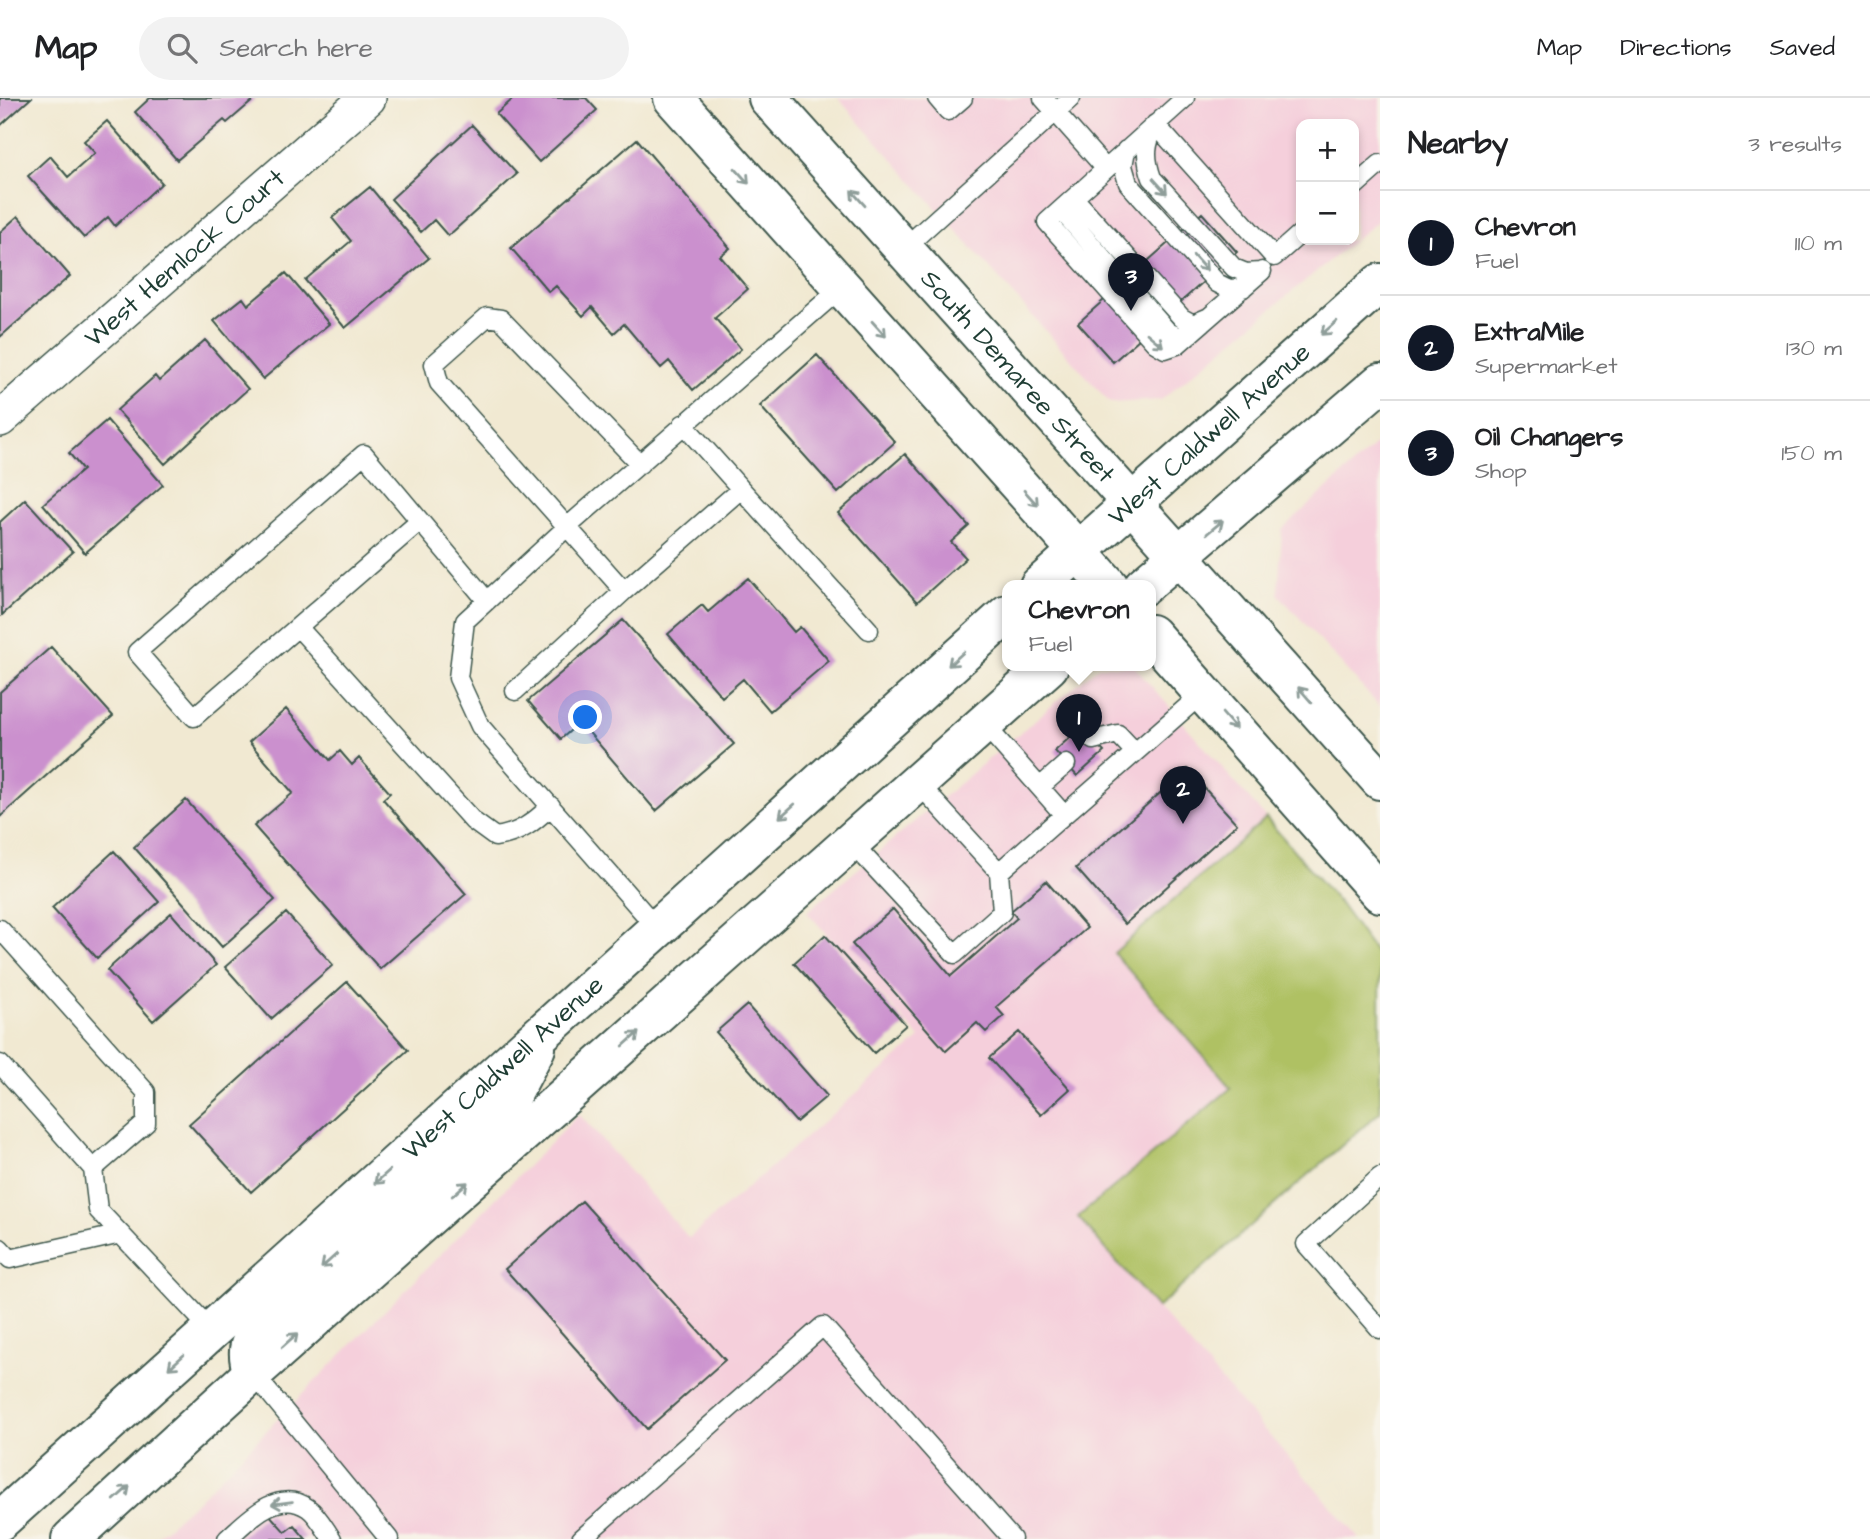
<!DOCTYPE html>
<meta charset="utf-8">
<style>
:root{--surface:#fff;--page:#f2f2f2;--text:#202124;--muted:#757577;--line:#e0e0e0;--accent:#111827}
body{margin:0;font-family:"Architects Daughter",sans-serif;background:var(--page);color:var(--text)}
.controls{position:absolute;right:21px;top:21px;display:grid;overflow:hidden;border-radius:14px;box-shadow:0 4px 10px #0003}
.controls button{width:63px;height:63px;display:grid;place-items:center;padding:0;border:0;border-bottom:2px solid var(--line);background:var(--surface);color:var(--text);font:35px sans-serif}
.you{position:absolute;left:586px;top:620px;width:24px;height:24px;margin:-18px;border:5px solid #fff;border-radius:50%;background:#1a73e8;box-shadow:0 0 0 10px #1a73e833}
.badge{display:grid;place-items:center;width:46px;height:46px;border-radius:50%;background:var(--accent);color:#fff;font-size:23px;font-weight:700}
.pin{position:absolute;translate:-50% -58px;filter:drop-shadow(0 2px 4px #0008)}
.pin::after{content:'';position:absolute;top:37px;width:24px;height:21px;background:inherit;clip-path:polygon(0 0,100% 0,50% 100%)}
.popup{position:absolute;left:1002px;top:482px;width:154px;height:91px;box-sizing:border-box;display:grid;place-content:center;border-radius:14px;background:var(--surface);filter:drop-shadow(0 2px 5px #0005);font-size:23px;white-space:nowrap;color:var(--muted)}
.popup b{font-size:26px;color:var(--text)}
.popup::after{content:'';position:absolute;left:50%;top:100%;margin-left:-14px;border:14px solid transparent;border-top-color:var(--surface)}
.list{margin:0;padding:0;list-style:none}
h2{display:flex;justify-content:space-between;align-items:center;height:91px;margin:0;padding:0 28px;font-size:30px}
h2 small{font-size:23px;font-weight:400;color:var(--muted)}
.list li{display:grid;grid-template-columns:46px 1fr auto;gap:21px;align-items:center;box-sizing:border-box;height:105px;padding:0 28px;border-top:2px solid var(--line)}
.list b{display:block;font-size:26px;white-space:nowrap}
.list p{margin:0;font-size:23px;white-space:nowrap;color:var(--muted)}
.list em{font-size:23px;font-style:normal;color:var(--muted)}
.icon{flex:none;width:38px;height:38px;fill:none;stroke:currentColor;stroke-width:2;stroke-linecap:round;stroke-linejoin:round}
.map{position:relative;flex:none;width:1380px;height:1441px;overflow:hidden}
header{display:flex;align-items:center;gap:42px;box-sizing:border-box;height:98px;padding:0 35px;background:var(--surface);border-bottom:2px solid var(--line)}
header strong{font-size:33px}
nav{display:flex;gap:38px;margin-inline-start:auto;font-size:24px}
.search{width:490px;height:63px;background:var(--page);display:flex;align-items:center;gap:18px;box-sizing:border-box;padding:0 24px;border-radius:38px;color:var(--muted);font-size:26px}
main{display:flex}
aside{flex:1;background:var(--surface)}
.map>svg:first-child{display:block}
.built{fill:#f5cfdb;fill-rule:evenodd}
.green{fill:#afc164;stroke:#677f4c;stroke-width:2}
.building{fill:#cb90ce}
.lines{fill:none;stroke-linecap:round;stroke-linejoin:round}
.lane-casing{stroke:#3e574c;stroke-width:21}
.street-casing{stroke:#3e574c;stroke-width:38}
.secondary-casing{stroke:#3e574c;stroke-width:42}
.primary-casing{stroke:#3e574c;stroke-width:42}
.lane{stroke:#fff;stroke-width:18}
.street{stroke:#fff;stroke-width:35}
.secondary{stroke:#fff;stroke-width:38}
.primary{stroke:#fff;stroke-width:38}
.oneway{stroke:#8f9e9a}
.labels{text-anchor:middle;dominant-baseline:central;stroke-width:7;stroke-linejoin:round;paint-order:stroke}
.street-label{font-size:26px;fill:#1f3d34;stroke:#f7f3e8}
</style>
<header>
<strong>Map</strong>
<div class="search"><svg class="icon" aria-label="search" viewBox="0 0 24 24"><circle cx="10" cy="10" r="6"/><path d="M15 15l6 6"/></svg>Search here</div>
<nav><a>Map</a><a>Directions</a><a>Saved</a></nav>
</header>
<main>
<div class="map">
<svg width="1380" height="1441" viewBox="0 0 1380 1441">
<rect width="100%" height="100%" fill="#f7f3e8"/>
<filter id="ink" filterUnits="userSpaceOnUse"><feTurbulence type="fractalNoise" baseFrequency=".0143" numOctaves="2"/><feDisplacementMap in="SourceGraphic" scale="14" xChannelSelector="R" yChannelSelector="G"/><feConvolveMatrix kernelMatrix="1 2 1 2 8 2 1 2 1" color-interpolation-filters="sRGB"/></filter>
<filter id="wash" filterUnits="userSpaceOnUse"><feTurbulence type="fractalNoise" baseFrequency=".00686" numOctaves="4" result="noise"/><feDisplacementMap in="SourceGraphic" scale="28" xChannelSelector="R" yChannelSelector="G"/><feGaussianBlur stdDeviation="1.57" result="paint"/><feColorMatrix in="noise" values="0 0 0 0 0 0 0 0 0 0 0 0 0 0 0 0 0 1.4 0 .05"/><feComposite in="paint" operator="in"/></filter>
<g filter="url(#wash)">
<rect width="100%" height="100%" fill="#f1e9d2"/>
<path class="built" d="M 838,0 L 1380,0 L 1380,121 L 1161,302 L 1110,305 ZM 1301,26 L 1354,26 L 1354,142 L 1301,142 Z
M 1380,343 L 1380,609 L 1278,496 L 1282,431 Z
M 1099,568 L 1134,568 L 1266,720 L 1114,855 L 1231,990 L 1078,1119 L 1360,1441 L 154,1441 L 200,1400 L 579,1016 L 689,1140 L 920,940 L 807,814 Z"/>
<path class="green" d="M 1266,720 L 1340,806 L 1380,861 L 1380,1014 L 1157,1210 L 1078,1119 L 1231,990 L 1114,855 Z"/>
<g id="blocks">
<path class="building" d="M 0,0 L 31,0 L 0,28 Z
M 150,0 L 256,0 L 227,25 L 224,22 L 177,62 L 135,14 Z
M 514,0 L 586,0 L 597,12 L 539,64 L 496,16 Z
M 107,23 L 162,85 L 115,128 L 108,119 L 84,140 L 28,78 L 50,58 L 68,79 L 95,55 L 84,43 Z
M 472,27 L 517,76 L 448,138 L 434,122 L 421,134 L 391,101 Z
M 637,41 L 730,150 L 720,158 L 748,191 L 715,220 L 741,251 L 693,292 L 669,263 L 661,270 L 624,226 L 614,235 L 592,209 L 583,218 L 556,188 L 549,194 L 511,150 Z
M 370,89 L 429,160 L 345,230 L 305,182 L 351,143 L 332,120 Z
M 1202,115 L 1237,154 L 1113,264 L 1078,225 Z
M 18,118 L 70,178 L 0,239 L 0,134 Z
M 286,175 L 329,226 L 263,281 L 214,223 L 243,200 L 248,207 Z
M 205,242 L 248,291 L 165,366 L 117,312 L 155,278 L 159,283 Z
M 817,257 L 895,344 L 838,395 L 760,308 Z
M 107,322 L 163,387 L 85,455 L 43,406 L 83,372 L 69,355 Z
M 905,356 L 969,428 L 951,444 L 966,460 L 917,504 L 838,415 Z
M 25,401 L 73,454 L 2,517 L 0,424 Z
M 748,480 L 794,534 L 800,529 L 829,563 L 770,613 L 743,581 L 722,599 L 668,536 L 702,507 L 708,514 Z
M 623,522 L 734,646 L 656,713 L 580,624 L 561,641 L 528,603 Z
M 51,549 L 113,618 L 0,719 L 0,594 Z
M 286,611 L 330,662 L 340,653 L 352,667 L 359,660 L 390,695 L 383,701 L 466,796 L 380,871 L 254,728 L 293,695 L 249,644 Z
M 1081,629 L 1104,654 L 1077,678 L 1055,653 Z
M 1187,671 L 1237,726 L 1125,826 L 1076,770 Z
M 186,702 L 275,802 L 222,849 L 134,749 Z
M 114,753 L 159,804 L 97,860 L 52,810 Z
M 1046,783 L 1087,830 L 996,909 L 1004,918 L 986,934 L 977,925 L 946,953 L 852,846 L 893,811 L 951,878 L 1017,820 L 1011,813 Z
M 171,815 L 216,867 L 153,923 L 107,872 Z
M 286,815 L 333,867 L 271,921 L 225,869 Z
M 825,837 L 906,927 L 874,955 L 794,865 Z
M 347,884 L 408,952 L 251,1094 L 189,1026 Z
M 747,907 L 827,998 L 796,1024 L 716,934 Z
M 1019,934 L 1070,991 L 1041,1017 L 989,960 Z
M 582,1103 L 725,1262 L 647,1331 L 505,1171 Z
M 268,1415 L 285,1434 L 294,1427 L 306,1441 L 238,1441 Z"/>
</g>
</g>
<g filter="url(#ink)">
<use href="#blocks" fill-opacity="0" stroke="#3e574c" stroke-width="2"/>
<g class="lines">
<defs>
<path id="lane" d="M 937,0 L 948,13 L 963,0
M 1043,0 L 1106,71 L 1185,0
M 1126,52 L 1123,68 L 1128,85 L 1217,185 L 1229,191 L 1243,190
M 1106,71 L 1047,124 L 1155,245 L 1165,251 L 1177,247 L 1262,173
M 1354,89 L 1380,66
M 1074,100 L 1182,220 L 1193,226 L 1207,220
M 1061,112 L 1168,234 L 1177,238 L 1191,235
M 903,151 L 1071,0
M 1260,174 L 1246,175 L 1234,170 L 1152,80 C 1144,58 1146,47 1155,26 L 1274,159 L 1301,135
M 683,326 L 741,391
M 640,366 L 501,221 L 487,219 L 434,266 L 439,285 L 624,493 L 741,391 L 869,532
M 420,423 L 194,619 L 137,554 L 364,356 L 487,503
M 298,529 L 473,723 L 495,739 C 519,736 533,725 551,708
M 515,593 L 624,493
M 984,626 L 1064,717
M 1093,642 L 1118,636 L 1135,654
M 917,684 L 999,774 L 1204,594
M 1040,689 L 1066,666
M 851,744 L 955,856 L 1002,814 L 999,774
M 656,829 L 480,628 L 458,580 L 465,523 L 566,430 L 841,190
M 0,831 L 146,994 L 146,1025 L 93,1071
M 0,966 L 93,1071 L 98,1112 L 211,1232
M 1380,1079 L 1306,1146 L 1380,1231
M 0,1150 L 10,1161 L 121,1136
M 253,1275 L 389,1441
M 227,1441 C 248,1422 278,1389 308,1410 C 318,1417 325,1431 332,1441
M 581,1441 L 823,1228 L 1012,1441"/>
<g id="street">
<path id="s1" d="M 0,321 L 368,0"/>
</g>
<g id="secondary">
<path d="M 673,0 L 1109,488"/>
<path id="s2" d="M 768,0 L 1380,682"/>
<path d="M 1151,536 L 1380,795"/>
</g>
<g id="primary">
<path id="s3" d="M 1039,488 L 1380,185"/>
<path d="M 1143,488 L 1380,285"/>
<path d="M 253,1275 C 244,1251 250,1243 264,1223 L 508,1003 L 536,950"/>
<path id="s4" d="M 0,1423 L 1007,516"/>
<path d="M 71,1441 L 253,1275 L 1049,568"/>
</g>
</defs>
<use href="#lane" class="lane-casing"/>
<use href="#street" class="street-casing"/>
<use href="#secondary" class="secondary-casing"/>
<use href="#primary" class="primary-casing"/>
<use href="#lane" class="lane"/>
<use href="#street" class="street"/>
<use href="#secondary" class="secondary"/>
<use href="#primary" class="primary"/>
</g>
<defs><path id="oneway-shaft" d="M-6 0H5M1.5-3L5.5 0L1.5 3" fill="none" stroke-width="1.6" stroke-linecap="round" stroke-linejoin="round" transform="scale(1.75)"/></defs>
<g class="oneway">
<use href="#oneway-shaft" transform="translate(742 78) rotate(48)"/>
<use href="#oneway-shaft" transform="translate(1160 88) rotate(48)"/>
<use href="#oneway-shaft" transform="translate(858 100) rotate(-132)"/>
<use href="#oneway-shaft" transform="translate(1200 165) rotate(48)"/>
<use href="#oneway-shaft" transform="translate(1329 230) rotate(139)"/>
<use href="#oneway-shaft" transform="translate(879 231) rotate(48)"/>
<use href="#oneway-shaft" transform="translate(1155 242) rotate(40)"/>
<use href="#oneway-shaft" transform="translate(1031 400) rotate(48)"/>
<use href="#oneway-shaft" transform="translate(1215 429) rotate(-40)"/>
<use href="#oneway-shaft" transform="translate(956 561) rotate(138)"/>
<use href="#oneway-shaft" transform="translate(1305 597) rotate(-131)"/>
<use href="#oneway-shaft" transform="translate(1229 623) rotate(49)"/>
<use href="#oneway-shaft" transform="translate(787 713) rotate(138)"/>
<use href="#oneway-shaft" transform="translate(631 941) rotate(-42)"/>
<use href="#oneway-shaft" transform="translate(382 1079) rotate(138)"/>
<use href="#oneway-shaft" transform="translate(460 1091) rotate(-42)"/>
<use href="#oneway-shaft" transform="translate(329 1163) rotate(138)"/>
<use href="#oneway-shaft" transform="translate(290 1242) rotate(-42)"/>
<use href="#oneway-shaft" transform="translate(176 1264) rotate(138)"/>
<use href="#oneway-shaft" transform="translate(122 1395) rotate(-42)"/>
<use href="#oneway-shaft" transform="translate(282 1405) rotate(172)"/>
</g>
</g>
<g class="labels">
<g class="street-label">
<text stroke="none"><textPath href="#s1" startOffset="245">West Hemlock Court</textPath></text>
<text stroke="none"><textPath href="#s2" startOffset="374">South Demaree Street</textPath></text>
<text stroke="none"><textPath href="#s3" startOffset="228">West Caldwell Avenue</textPath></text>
<text stroke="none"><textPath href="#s4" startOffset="677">West Caldwell Avenue</textPath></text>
</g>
</g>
</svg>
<div class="controls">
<button>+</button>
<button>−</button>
</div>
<div class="you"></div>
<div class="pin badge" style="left:1079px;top:654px">1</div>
<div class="popup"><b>Chevron</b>Fuel</div>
<div class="pin badge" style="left:1183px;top:726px">2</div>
<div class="pin badge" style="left:1131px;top:213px">3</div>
</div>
<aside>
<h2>Nearby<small>3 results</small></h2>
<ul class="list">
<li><span class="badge">1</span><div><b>Chevron</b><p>Fuel</p></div><em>110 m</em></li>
<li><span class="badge">2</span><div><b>ExtraMile</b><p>Supermarket</p></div><em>130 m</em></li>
<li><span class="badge">3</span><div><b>Oil Changers</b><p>Shop</p></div><em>150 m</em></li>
</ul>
</aside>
</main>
